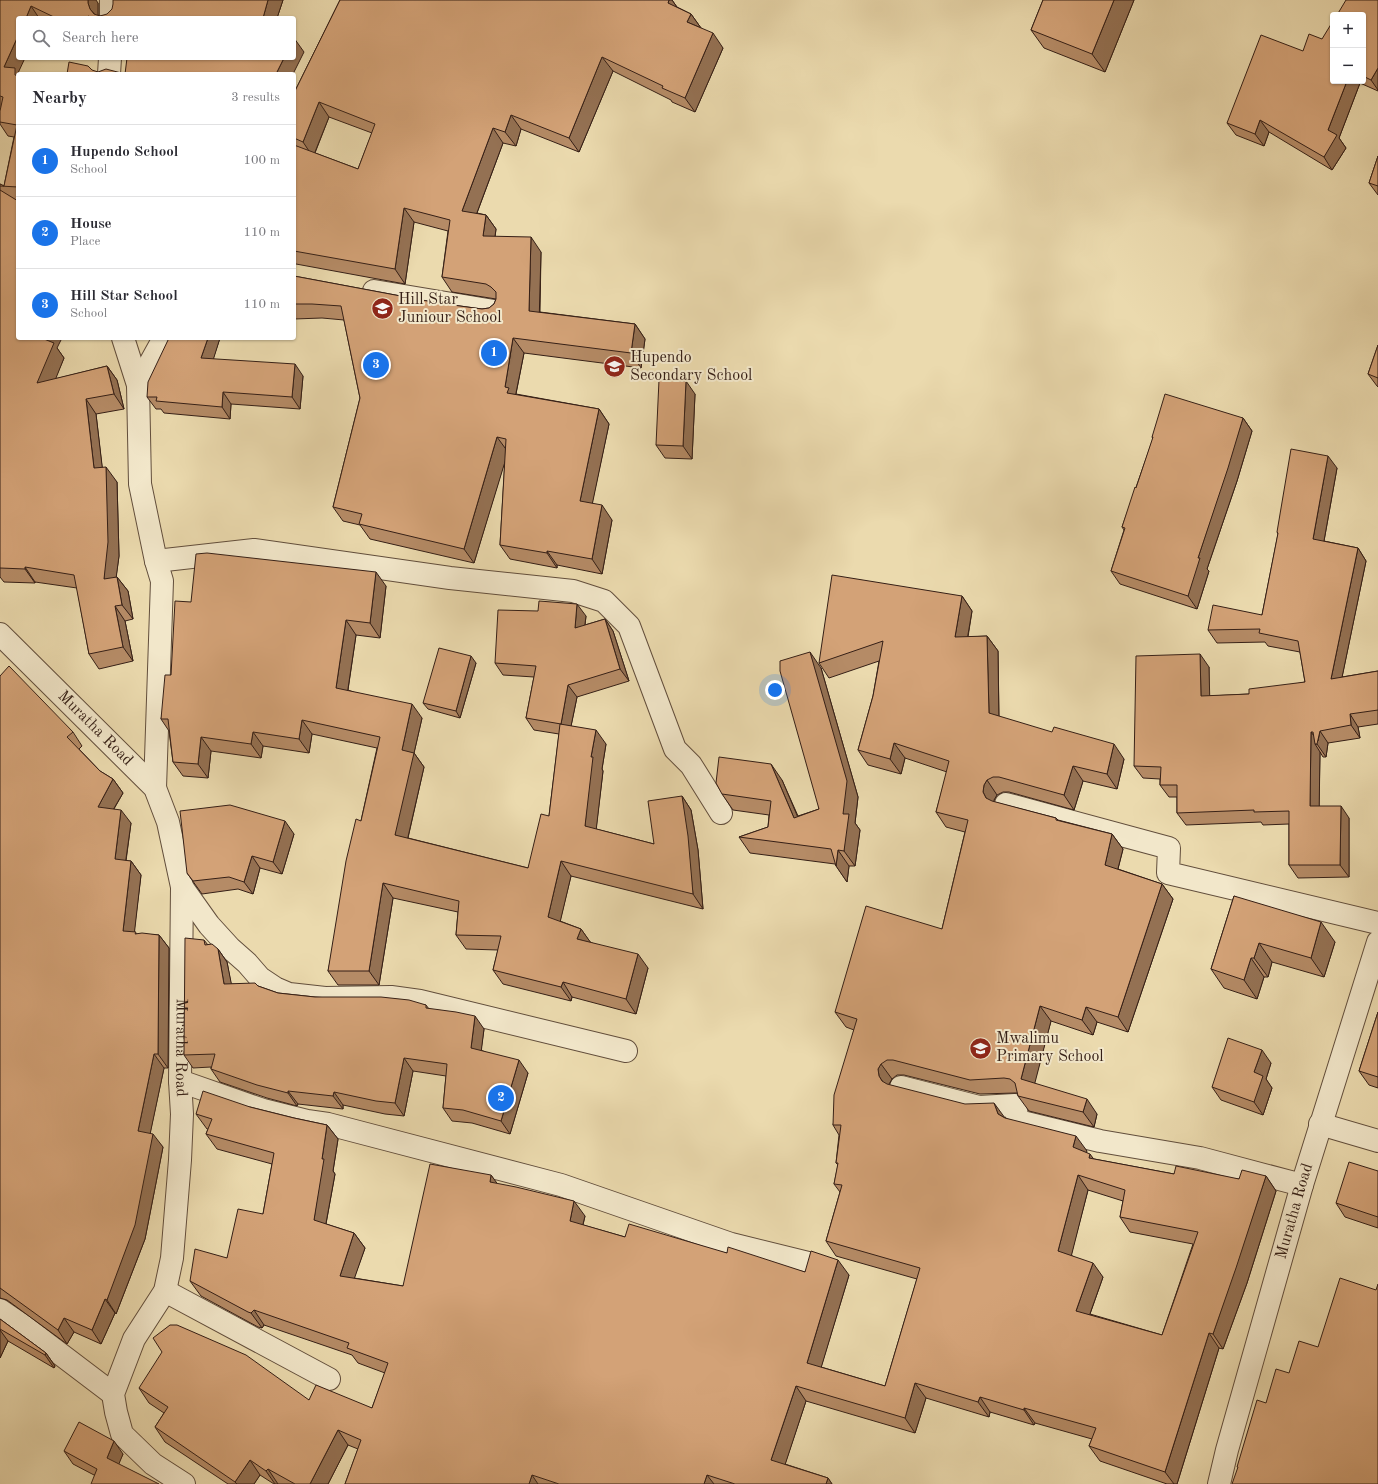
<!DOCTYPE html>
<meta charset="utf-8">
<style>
:root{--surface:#fff;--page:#f2f2f3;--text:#2b2b33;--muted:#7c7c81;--line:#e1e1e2;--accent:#1a73e8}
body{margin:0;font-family:"Old Standard TT",serif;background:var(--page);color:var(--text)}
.controls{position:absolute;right:12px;top:12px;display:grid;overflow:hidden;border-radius:4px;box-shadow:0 1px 3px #0004}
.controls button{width:36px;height:36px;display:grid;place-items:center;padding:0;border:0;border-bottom:1px solid var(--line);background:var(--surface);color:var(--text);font:20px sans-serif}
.you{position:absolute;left:775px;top:690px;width:14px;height:14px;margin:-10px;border:3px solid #fff;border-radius:50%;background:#1a73e8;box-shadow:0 0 0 6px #1a73e833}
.badge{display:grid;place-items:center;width:26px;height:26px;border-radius:50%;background:var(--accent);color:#fff;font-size:13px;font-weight:700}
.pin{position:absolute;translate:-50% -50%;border:2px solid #fff;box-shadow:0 1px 4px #0006}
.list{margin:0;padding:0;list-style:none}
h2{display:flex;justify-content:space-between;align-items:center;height:52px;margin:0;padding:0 16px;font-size:17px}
h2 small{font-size:13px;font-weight:400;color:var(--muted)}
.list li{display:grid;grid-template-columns:26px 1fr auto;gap:12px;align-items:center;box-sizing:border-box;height:72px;padding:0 16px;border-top:1px solid var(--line)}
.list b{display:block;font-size:15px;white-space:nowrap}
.list p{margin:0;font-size:13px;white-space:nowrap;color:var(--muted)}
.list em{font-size:13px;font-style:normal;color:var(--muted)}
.icon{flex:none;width:22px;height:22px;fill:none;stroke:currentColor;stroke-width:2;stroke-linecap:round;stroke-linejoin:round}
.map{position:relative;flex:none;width:1378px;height:1484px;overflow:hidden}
.search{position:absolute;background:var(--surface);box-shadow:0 1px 3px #0004;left:16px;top:16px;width:280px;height:44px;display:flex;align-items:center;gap:10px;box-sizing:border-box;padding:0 14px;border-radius:4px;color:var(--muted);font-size:15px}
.panel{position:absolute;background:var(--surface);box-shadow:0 1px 3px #0004;left:16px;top:72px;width:280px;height:268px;border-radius:4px}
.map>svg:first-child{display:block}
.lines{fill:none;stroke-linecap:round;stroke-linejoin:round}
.minor-casing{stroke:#624e3c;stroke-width:24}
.minor{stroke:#f2e7ca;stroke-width:22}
.wall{fill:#b58b66;stroke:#351f16;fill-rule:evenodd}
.shaded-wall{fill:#947153;stroke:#351f16}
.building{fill:#d3a277;stroke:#351f16;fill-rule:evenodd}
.labels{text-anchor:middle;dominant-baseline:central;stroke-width:4;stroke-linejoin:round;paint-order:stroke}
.poi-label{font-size:16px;fill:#351f16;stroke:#f2e7ca;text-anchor:start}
.street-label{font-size:16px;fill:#351f16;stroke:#f2e7ca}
</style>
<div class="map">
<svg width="1378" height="1484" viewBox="0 0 1378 1484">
<rect width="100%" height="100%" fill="#ebdaae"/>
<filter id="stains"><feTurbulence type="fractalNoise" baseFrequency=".005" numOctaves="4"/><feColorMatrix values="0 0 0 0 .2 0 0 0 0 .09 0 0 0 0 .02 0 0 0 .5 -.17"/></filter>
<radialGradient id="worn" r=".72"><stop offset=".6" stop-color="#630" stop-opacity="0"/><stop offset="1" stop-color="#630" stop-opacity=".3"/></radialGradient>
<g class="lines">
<defs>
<g id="minor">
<path d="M 111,18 L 111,0"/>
<path d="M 109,74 L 110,58"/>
<path d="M 374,291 L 494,311"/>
<path d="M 123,338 L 138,385 L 140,484 L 156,561 L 162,581 L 155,788"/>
<path d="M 138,385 L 164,338"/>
<path d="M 156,561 L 254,550 L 450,578 L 573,591 L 604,601 L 629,626 L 675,749 L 691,765 L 721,813"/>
<path id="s1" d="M 0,634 L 155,788 L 168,822 L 182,887 L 180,1081 L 182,1114 L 180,1160 L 172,1258 L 165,1291 L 134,1339 L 113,1394 L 116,1412 L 122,1434 L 153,1464 L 184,1484"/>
<path d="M 1006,804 L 1169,848 L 1168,873 L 1378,923"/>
<path d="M 182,887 L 209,925 L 230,948 L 247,963 L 260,978 L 275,988 L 289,994 L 325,998 L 391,997 L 420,1001 L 626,1051"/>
<path d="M 180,1081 L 263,1110 L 307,1121 L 328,1124 L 561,1185 L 731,1244 L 808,1263"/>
<path d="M 901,1087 L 979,1107 L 1015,1105 L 1018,1121 L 1100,1141 L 1200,1158 L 1302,1185"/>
<path d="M 1320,1124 L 1378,1141"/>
<path d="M 165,1291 L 329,1379"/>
<path d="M 0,1310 L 22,1325 L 113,1394"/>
<path id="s2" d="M 1219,1484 L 1227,1450 L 1302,1185 L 1378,942"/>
</g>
</defs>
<use href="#minor" class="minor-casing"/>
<use href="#minor" class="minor"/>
</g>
<path class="wall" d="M 0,0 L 98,3 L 98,15 L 100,16 L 283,0 L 277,18 L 18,18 L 18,338 L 57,348 L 64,358 L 55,379 L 107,366 L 117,380 L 124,409 L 96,414 L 102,467 L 117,482 L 119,556 L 116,577 L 117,577 L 128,591 L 133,619 L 125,621 L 133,661 L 99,669 L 89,654 L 77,588 L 35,582 L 35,583 L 4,582 L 0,577 L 0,184 L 4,186 L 14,137 L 8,136 L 0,124 Z
M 340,0 L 672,0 L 677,7 L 691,14 L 701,28 L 723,48 L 695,112 L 672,102 L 671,100 L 613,71 L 579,152 L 521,129 L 516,146 L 503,143 L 477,213 L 486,215 L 496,229 L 495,237 L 541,252 L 540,312 L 635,324 L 645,339 L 641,368 L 524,353 L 516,394 L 599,409 L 609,424 L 592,503 L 612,520 L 602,574 L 557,565 L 557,568 L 510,559 L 500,545 L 505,460 L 474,563 L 370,539 L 360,525 L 343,521 L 333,507 L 360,398 L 344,320 L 322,318 L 294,319 L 294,276 L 438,303 L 482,309 L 489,308 L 494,304 L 496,299 L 452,292 L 442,277 L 448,231 L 414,222 L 405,284 L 296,264 L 294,264 L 294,93 ZM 329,117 L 372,133 L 358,169 L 315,153 Z
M 1043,0 L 1134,0 L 1105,72 L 1044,48 L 1031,30 Z
M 1378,0 L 1378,91 L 1360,83 L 1339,138 L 1346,148 L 1332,170 L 1269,132 L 1264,146 L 1236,135 L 1227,123 L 1333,81 L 1363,81 L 1363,15 Z
M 1378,156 L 1378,195 L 1369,183 Z
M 220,338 L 213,359 L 303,376 L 300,409 L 231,404 L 230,419 L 164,413 L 161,409 L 156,409 L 147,397 Z
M 1378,345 L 1378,387 L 1377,386 L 1368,374 Z
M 695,394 L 692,459 L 665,458 L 656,445 Z
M 1243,418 L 1252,431 L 1237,481 L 1207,569 L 1209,571 L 1197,609 L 1120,584 L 1111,571 L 1124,530 L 1122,527 L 1153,439 L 1152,437 Z
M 1337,468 L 1324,541 L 1358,548 L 1366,561 L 1342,677 L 1378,671 L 1378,724 L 1358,727 L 1360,738 L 1328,743 L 1326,757 L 1323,757 L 1320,752 L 1319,806 L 1349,818 L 1349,877 L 1298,878 L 1289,865 L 1289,824 L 1263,825 L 1261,822 L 1186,825 L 1177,813 L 1177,797 L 1169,797 L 1160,785 L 1160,779 L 1143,778 L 1134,766 L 1209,667 L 1209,696 L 1249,694 L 1305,682 L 1300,652 L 1268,646 L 1265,642 L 1217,643 L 1208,630 L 1262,615 L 1278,534 L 1277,532 Z
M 386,586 L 380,638 L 356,635 L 348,690 L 422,718 L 414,753 L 424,767 L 408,838 L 528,868 L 549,816 L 559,734 L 534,730 L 526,718 L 534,677 L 503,675 L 495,663 L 586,616 L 585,625 L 605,619 L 613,631 L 629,681 L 577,697 L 571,726 L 606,744 L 602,769 L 603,771 L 596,829 L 654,844 L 682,796 L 691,810 L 698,850 L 703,909 L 571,876 L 560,921 L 581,929 L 590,942 L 648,968 L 636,1014 L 572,997 L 571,1001 L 503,984 L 493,970 L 498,950 L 466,949 L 456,935 L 458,912 L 393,898 L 379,985 L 338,985 L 328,971 L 377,748 L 312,734 L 309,753 L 263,746 L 261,758 L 211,751 L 208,778 L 183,776 L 173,762 L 169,731 L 161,719 L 171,675 L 191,602 Z
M 962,596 L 972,611 L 968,637 L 987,636 L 998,651 L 999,717 L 1124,759 L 1117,789 L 1083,781 L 1074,810 L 1009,792 L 1003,792 L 997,795 L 994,800 L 994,802 L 1056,818 L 1058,820 L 1112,834 L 1123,849 L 1118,869 L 1162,884 L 1173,899 L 1128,1032 L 1097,1022 L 1093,1035 L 1051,1021 L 1034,1083 L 1097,1114 L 1094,1127 L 1029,1111 L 1018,1096 L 1018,1093 L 1015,1093 L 980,1094 L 904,1075 L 897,1075 L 892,1079 L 889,1085 L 1005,1118 L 1087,1151 L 1086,1152 L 1094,1159 L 1174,1174 L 1239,1179 L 1266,1176 L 1276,1191 L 1247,1283 L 1223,1349 L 1219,1348 L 1177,1484 L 1167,1484 L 1100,1461 L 1089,1446 L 1092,1439 L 1035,1423 L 1034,1425 L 990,1412 L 989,1417 L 926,1398 L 915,1433 L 806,1401 L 785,1464 L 828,1478 L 832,1484 L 345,1484 L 358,1449 L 348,1445 L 328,1484 L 274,1484 L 260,1475 L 254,1484 L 228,1484 L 165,1442 L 155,1427 L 164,1413 L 149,1403 L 139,1388 L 309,1400 L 372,1408 L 385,1373 L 358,1363 L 352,1355 L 264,1325 L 262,1328 L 258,1327 L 201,1296 L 190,1281 L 227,1258 L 263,1214 L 272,1164 L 217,1149 L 206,1134 L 208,1129 L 207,1129 L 196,1114 L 250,1107 L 294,1118 L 327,1125 L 338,1139 L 333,1171 L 335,1174 L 326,1224 L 354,1233 L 365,1248 L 354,1278 L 403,1286 L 491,1175 L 497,1184 L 585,1216 L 583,1225 L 625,1237 L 727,1253 L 805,1272 L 849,1275 L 821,1367 L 885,1386 L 917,1279 L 836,1256 L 826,1241 L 840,1192 L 834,1184 L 838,1165 L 836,1163 L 839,1135 L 833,1125 L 854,1030 L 846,1027 L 835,1012 L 942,929 L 965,832 L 946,827 L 936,812 L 947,772 L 905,758 L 901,774 L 868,765 L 858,750 L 873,696 L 879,661 L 829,678 L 819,663 ZM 1088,1190 L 1123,1201 L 1120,1217 L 1130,1232 L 1193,1244 L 1162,1335 L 1090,1314 L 1103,1277 L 1071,1255 Z
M 476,663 L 460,718 L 428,709 L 423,703 Z
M 821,668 L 858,797 L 855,823 L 860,830 L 855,866 L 849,866 L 847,882 L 835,864 L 750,853 L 739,837 L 768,827 L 769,815 L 733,810 L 722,794 L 782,780 L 798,816 L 819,809 Z
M 0,676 L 73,732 L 82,746 L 79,749 L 100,771 L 113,779 L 123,793 L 114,809 L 131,823 L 126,861 L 131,861 L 141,875 L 134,932 L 137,934 L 159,935 L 169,948 L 168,1068 L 164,1068 L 150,1133 L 163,1147 L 145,1239 L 116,1314 L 115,1313 L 101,1344 L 74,1332 L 67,1344 L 7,1300 L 0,1298 Z
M 294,834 L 282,874 L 260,868 L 253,894 L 238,889 L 202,894 L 187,873 Z
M 1234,896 L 1335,942 L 1324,977 L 1272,962 L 1268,977 L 1264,977 L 1257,999 L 1224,988 L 1211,969 Z
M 204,940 L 208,945 L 218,949 L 227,962 L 231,984 L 258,986 L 278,993 L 315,997 L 426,1005 L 429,1009 L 484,1029 L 481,1050 L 528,1073 L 510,1134 L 472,1123 L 452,1121 L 443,1108 L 446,1076 L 413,1071 L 404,1116 L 385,1114 L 343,1105 L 343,1109 L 298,1104 L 297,1106 L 267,1098 L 220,1082 L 211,1069 L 211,1067 L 193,1068 L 184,1055 Z
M 1378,1012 L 1378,1088 L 1369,1085 L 1359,1071 Z
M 1271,1063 L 1266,1079 L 1272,1088 L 1263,1115 L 1221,1100 L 1212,1087 Z
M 1378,1171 L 1378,1228 L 1345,1217 L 1336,1203 Z
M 0,1319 L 46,1353 L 55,1366 L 54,1368 L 8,1341 L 0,1358 Z
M 64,1451 L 123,1454 L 118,1464 L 94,1475 L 73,1464 Z"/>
<path class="shaded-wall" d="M 88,0 L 96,0 L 98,3 L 98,18 L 90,9 L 88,3 Z
M 268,0 L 283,0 L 277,18 L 263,18 Z
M 669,0 L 672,0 L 681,13 L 668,3 Z
M 1114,0 L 1134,0 L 1105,72 L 1092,54 Z
M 31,6 L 39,18 L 26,18 Z
M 691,14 L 701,28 L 687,22 Z
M 713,33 L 723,48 L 695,112 L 685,98 Z
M 18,36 L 18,58 L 25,58 L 18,73 L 19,74 L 18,74 L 18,80 L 4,67 Z
M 294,38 L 304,52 L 293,74 L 276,74 L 284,58 L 294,58 Z
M 602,57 L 613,71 L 579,152 L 569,138 Z
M 1378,68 L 1378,90 L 1371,80 Z
M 1347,81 L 1359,81 L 1360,83 L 1339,138 L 1346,148 L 1332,170 L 1324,157 L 1328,130 Z
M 319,102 L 329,117 L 313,157 L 303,142 Z
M 511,115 L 521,129 L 516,146 L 505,132 Z
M 1260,120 L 1269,132 L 1264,146 L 1255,134 Z
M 493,128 L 503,143 L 472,226 L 462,211 Z
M 404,208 L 414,222 L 405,284 L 395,269 Z
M 486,215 L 496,229 L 493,251 L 483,236 Z
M 531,237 L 541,252 L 539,325 L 529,311 Z
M 635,324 L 645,339 L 641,368 L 631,353 Z
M 45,338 L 62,338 L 57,348 L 64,358 L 48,398 L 37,383 Z
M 208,338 L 220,338 L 210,370 L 201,358 Z
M 513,338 L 524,353 L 515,398 L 507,393 L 505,387 Z
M 295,364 L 303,376 L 300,409 L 292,397 Z
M 107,366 L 117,380 L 124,409 L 114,394 Z
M 686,381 L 695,394 L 692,459 L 683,446 Z
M 223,392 L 231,404 L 230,419 L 222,407 Z
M 86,399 L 96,414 L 104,482 L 94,468 Z
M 599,409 L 609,424 L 590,515 L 580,501 Z
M 1243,418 L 1252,431 L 1237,481 L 1207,569 L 1209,571 L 1197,609 L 1188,596 L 1198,558 Z
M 497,437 L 508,452 L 474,563 L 464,549 Z
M 1328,456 L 1337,468 L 1322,552 L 1313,539 Z
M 106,467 L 117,482 L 119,556 L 114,594 L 104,579 Z
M 602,505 L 612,520 L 602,574 L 592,559 Z
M 1358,548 L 1366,561 L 1339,692 L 1331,679 Z
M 547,551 L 557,565 L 557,568 L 547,553 Z
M 25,567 L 35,582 L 35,583 L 25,569 Z
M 376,572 L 386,586 L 380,638 L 370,623 Z
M 117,577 L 128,591 L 133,619 L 122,605 Z
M 962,596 L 972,611 L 965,652 L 955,637 Z
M 577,604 L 586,616 L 583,640 L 575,628 Z
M 115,606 L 125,621 L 133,661 L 123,647 Z
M 605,619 L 613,631 L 629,681 L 620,669 Z
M 346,620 L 356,635 L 346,702 L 336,688 Z
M 987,636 L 998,651 L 999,728 L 989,713 Z
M 810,652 L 821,668 L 858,797 L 855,823 L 860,830 L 855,866 L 844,851 L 843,814 Z
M 1200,654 L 1209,667 L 1210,709 L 1201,696 Z
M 471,656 L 476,663 L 460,718 L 456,711 Z
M 568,685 L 577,697 L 569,736 L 561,724 Z
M 412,704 L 422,718 L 414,753 L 424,767 L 405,850 L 395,835 L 402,750 Z
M 1350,714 L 1358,727 L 1360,738 L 1351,725 Z
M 302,720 L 312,734 L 309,753 L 299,739 Z
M 596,730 L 606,744 L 602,769 L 603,771 L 595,840 L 585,826 L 591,757 Z
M 1320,731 L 1328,743 L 1326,757 L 1317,744 L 1315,744 L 1320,752 L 1319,819 L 1310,806 L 1311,732 L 1318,741 Z
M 253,732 L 263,746 L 261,758 L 251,744 Z
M 201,737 L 211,751 L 208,778 L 198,764 Z
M 894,743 L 905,758 L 901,774 L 890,759 Z
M 1114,744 L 1124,759 L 1117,789 L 1107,774 Z
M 771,764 L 782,780 L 805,834 L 794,818 Z
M 1073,766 L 1083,781 L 1074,810 L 1064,795 Z
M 113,779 L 123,793 L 107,820 L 98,807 Z
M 987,780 L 997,795 L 994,800 L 994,807 L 986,798 L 983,792 L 984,785 Z
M 682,796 L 691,810 L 698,850 L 703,909 L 693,894 Z
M 1341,806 L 1349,818 L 1349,877 L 1340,865 Z
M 121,810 L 131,823 L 124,873 L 115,859 Z
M 285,821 L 294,834 L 282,874 L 273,862 Z
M 1112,834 L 1123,849 L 1115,880 L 1105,865 Z
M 838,850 L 849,866 L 847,882 L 836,866 Z
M 252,856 L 260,868 L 253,894 L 244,882 Z
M 131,861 L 141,875 L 133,945 L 123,931 Z
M 561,861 L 571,876 L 558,931 L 548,917 Z
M 383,883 L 393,898 L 379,985 L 369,971 Z
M 1162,884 L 1173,899 L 1128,1032 L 1118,1017 Z
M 1321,922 L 1335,942 L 1324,977 L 1311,958 Z
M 581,929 L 591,943 L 577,939 Z
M 159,935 L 169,948 L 168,1068 L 158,1054 Z
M 1259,943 L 1272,962 L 1268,977 L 1254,958 Z
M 218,949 L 227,962 L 234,997 L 224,984 Z
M 638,954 L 648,968 L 636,1014 L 626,999 Z
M 1251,958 L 1264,977 L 1257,999 L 1244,980 Z
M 563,982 L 572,997 L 571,1001 L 561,987 Z
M 1040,1006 L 1051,1021 L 1032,1094 L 1021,1079 Z
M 1086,1007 L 1097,1022 L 1093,1035 L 1082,1020 Z
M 475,1016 L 484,1029 L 480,1061 L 471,1048 Z
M 1262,1050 L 1271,1063 L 1266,1079 L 1272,1088 L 1263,1115 L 1254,1102 L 1254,1072 Z
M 154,1054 L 164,1068 L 148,1144 L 138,1131 Z
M 404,1058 L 413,1071 L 404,1116 L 395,1103 Z
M 519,1060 L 528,1073 L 510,1134 L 501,1121 Z
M 881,1064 L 892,1079 L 889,1084 L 889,1091 L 879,1076 L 878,1069 Z
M 288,1091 L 298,1104 L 297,1106 L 288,1093 Z
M 334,1092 L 343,1105 L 343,1109 L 333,1096 Z
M 1087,1099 L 1097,1114 L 1094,1127 L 1083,1112 Z
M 994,1103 L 1005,1118 L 998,1114 Z
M 327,1125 L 338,1139 L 333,1171 L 335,1174 L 324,1234 L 314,1220 L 322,1159 Z
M 153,1134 L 163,1147 L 145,1239 L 116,1314 L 107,1300 Z
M 1076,1136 L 1087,1151 L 1083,1162 L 1073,1147 Z
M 1090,1154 L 1101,1169 L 1089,1158 Z
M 491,1175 L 502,1190 L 490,1182 Z
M 1078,1175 L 1088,1190 L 1069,1265 L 1058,1251 Z
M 1266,1176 L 1276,1191 L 1247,1283 L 1223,1349 L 1213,1334 Z
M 574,1201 L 585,1216 L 580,1236 L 570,1221 Z
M 354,1233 L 365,1248 L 350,1291 L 340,1276 Z
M 838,1260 L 849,1275 L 818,1378 L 807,1363 Z
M 1093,1263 L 1103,1277 L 1086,1325 L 1076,1311 Z
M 105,1299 L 115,1313 L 101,1344 L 92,1330 Z
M 254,1310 L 264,1325 L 262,1328 L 251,1313 Z
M 64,1318 L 74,1332 L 67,1344 L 58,1330 Z
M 0,1330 L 8,1341 L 0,1358 Z
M 1209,1333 L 1219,1348 L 1177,1484 L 1174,1484 L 1165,1472 Z
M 46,1353 L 55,1366 L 54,1368 L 45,1355 Z
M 915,1383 L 926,1398 L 915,1433 L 905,1418 Z
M 796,1386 L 806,1401 L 782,1474 L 771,1460 Z
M 980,1397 L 990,1412 L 989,1417 L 978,1402 Z
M 1024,1408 L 1035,1423 L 1034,1425 L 1024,1410 Z
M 338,1430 L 348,1445 L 328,1484 L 310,1484 Z
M 114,1441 L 123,1454 L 116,1471 L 107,1458 Z
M 250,1460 L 260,1475 L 254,1484 L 237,1484 L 235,1482 Z
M 268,1469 L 278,1484 L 275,1484 L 266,1471 Z
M 532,1475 L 538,1484 L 529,1484 Z
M 707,1475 L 714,1484 L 704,1484 Z
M 828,1478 L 832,1484 L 826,1484 Z"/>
<path class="building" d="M 0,0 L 88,0 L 88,3 L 90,9 L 94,14 L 100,16 L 107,14 L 112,9 L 113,4 L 113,0 L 268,0 L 263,18 L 94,18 L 88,16 L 88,18 L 56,18 L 31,6 L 26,18 L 18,18 L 18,36 L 4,67 L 15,68 L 15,75 L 18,76 L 18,187 L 0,186 L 0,184 L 4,186 L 17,125 L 0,122 L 0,111 L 3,97 L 0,96 Z
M 340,0 L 669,0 L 668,3 L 691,14 L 687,22 L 713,33 L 685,98 L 662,88 L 663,86 L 602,57 L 569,138 L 511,115 L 505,132 L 493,128 L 462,211 L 486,215 L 483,236 L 531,237 L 529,311 L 635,324 L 631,353 L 513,338 L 505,387 L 509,388 L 507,393 L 599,409 L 580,501 L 602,505 L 592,559 L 547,551 L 547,553 L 500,545 L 506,439 L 497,437 L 464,549 L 359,524 L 362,514 L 333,507 L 360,398 L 341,306 L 312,304 L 294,304 L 294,276 L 438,303 L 482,309 L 489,308 L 494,304 L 496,299 L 496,292 L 491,287 L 486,284 L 442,277 L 450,220 L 404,208 L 395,269 L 294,251 L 294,145 L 358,169 L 375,124 L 319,102 L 303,142 L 294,138 L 294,93 Z
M 1043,0 L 1114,0 L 1092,54 L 1031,30 Z
M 1346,0 L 1378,0 L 1378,68 L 1371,80 L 1363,76 L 1363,15 L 1337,15 Z
M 1333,21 L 1333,81 L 1347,81 L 1328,130 L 1337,135 L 1324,157 L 1260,120 L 1255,134 L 1227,123 L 1261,35 L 1303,51 L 1309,34 L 1322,39 Z
M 127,58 L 284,58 L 276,74 L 67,74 L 69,62 L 88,66 L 92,70 L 98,72 L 106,69 L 125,74 Z
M 1378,156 L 1378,186 L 1369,183 Z
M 0,190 L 18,201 L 18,338 L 45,338 L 44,339 L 54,343 L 37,383 L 107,366 L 114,394 L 86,399 L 94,468 L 106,467 L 108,542 L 104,579 L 117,577 L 122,605 L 115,606 L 123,647 L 89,654 L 74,575 L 25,567 L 25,569 L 0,568 Z
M 169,338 L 208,338 L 201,358 L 295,364 L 292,397 L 223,392 L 222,407 L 156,401 L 157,397 L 147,397 L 148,382 Z
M 1378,345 L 1378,378 L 1368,374 Z
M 659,380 L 686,381 L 683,446 L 656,445 Z
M 1165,394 L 1243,418 L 1228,468 L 1198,558 L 1200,558 L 1188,596 L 1111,571 L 1125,528 L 1122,527 L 1135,487 L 1136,488 L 1153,437 L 1152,437 Z
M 1291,449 L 1328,456 L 1313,539 L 1358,548 L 1331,679 L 1378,671 L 1378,710 L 1350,714 L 1351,725 L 1320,731 L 1317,744 L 1315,744 L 1313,732 L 1311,732 L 1310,806 L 1341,806 L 1340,865 L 1289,865 L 1289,811 L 1254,812 L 1254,810 L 1177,813 L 1177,785 L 1160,785 L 1161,767 L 1134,766 L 1136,656 L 1200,654 L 1201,696 L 1249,694 L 1249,689 L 1305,682 L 1298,641 L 1259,633 L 1260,629 L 1208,630 L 1213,605 L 1262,615 L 1278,533 L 1277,532 Z
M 207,553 L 376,572 L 370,623 L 346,620 L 336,688 L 412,704 L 402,750 L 414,753 L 395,835 L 528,868 L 541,814 L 549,816 L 560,724 L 596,730 L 591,757 L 593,757 L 585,826 L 654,844 L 648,801 L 682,796 L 688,836 L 693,894 L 561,861 L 548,917 L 581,929 L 577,939 L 638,954 L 626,999 L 563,982 L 561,987 L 493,970 L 501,936 L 456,935 L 459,901 L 383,883 L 369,971 L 328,971 L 346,861 L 356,819 L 361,821 L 380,737 L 302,720 L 299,739 L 253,732 L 251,744 L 201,737 L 198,764 L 173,762 L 168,719 L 161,719 L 165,675 L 171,675 L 175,601 L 191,602 L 196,554 Z
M 832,575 L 962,596 L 955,637 L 987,636 L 989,713 L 1052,732 L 1054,727 L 1114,744 L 1107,774 L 1073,766 L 1064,795 L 999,777 L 993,777 L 987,780 L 984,785 L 983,792 L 986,798 L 992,801 L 1056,818 L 1056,820 L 1112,834 L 1105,865 L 1162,884 L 1118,1017 L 1086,1007 L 1082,1020 L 1040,1006 L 1021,1079 L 1087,1099 L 1083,1112 L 1018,1096 L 1015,1083 L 1010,1079 L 1004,1078 L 970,1080 L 893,1060 L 887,1060 L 881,1064 L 878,1069 L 879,1076 L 882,1081 L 887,1084 L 965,1104 L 994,1103 L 998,1114 L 1005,1118 L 1076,1136 L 1073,1147 L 1090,1154 L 1089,1158 L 1174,1174 L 1176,1166 L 1239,1179 L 1242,1170 L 1266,1176 L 1236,1268 L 1213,1334 L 1209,1333 L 1165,1472 L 1089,1446 L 1096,1428 L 1024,1408 L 1024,1410 L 980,1397 L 978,1402 L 915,1383 L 905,1418 L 796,1386 L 771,1460 L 828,1478 L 826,1484 L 735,1484 L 707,1475 L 704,1484 L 559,1484 L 532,1475 L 529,1484 L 345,1484 L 361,1440 L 338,1430 L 310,1484 L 295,1484 L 268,1469 L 266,1471 L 250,1460 L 235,1482 L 155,1427 L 168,1407 L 139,1388 L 162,1352 L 153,1338 L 170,1325 L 177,1325 L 246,1355 L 309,1400 L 316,1385 L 372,1408 L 388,1363 L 347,1348 L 349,1343 L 254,1310 L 251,1313 L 248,1312 L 190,1281 L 195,1249 L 227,1258 L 238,1209 L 263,1214 L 274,1153 L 206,1134 L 212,1119 L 196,1114 L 203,1091 L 250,1107 L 294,1118 L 327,1125 L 322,1159 L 324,1159 L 314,1220 L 354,1233 L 340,1276 L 403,1286 L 430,1164 L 491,1175 L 490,1182 L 516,1187 L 574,1201 L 570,1221 L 625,1237 L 629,1224 L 727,1253 L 728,1247 L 805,1272 L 811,1251 L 838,1260 L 807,1363 L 885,1386 L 920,1268 L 826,1241 L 842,1185 L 834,1184 L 838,1163 L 836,1163 L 841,1125 L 833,1125 L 834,1095 L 857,1019 L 835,1012 L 866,906 L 942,929 L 968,820 L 936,812 L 949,761 L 894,743 L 890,759 L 858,750 L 873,696 L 883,641 L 819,663 ZM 1078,1175 L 1125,1190 L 1120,1217 L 1198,1232 L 1162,1335 L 1076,1311 L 1093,1263 L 1058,1251 Z
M 539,601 L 577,604 L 575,628 L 605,619 L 620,669 L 568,685 L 561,724 L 526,718 L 536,666 L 495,663 L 498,610 L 538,611 Z
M 439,648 L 471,656 L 456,711 L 423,703 Z
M 810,652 L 847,781 L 843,814 L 849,814 L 844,851 L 838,850 L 836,866 L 831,849 L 739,837 L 768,827 L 771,801 L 722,794 L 716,783 L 719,757 L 771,764 L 794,818 L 819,809 L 780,671 L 780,661 Z
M 9,666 L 73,732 L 67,737 L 100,771 L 113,779 L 98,807 L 121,810 L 115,859 L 131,861 L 123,931 L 136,932 L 135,934 L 142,933 L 159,935 L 158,1054 L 154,1054 L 138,1131 L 153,1134 L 135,1225 L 107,1300 L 105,1299 L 92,1330 L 64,1318 L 58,1330 L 0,1288 L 0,676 Z
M 230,805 L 285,821 L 273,862 L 252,856 L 244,882 L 229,877 L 193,881 L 187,873 L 180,811 Z
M 1234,896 L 1321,922 L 1311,958 L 1259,943 L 1254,958 L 1251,958 L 1244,980 L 1211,969 Z
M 185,938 L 204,940 L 205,945 L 212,944 L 218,949 L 224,984 L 255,983 L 258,986 L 278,993 L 315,997 L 381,997 L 409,1000 L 426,1005 L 426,1008 L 456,1012 L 475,1016 L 471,1048 L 519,1060 L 501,1121 L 463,1110 L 443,1108 L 447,1064 L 404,1058 L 395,1103 L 376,1101 L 334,1092 L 333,1096 L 288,1091 L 288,1093 L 257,1085 L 211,1069 L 215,1054 L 184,1055 Z
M 1378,1012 L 1378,1077 L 1359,1071 Z
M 1228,1038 L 1262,1050 L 1254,1072 L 1263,1076 L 1254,1102 L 1212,1087 Z
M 1349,1162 L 1378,1171 L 1378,1217 L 1336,1203 Z
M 1340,1278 L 1376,1290 L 1378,1284 L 1378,1484 L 1232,1484 L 1238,1467 L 1237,1467 L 1257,1400 L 1266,1403 L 1276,1369 L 1289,1373 L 1299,1341 L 1318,1347 Z
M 0,1319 L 46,1353 L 45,1355 L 0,1329 Z
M 79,1422 L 114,1441 L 107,1458 L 159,1484 L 91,1484 L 97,1469 L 64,1451 Z"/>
<defs>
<symbol id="school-disc" viewBox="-11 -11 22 22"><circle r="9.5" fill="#8f2418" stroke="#f2e7ca"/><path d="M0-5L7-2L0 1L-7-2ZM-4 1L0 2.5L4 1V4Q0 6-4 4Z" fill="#fff"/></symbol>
</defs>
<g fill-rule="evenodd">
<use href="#school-disc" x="370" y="296" width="25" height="25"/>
<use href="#school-disc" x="602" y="354" width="25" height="25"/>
<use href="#school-disc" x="968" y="1036" width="25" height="25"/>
</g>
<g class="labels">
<g class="poi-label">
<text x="398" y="300">Hill Star<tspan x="398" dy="18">Juniour School</tspan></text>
<text x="630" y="358">Hupendo<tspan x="630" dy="18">Secondary School</tspan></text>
<text x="996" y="1039">Mwalimu<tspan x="996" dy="18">Primary School</tspan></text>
</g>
<g class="street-label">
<text stroke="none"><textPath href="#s1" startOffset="134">Muratha Road</textPath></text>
<text stroke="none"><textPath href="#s1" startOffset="482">Muratha Road</textPath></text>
<text stroke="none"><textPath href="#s2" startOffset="283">Muratha Road</textPath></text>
</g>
</g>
<rect width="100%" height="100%" filter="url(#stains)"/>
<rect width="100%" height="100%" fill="url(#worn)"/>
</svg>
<div class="controls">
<button>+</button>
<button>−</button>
</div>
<div class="you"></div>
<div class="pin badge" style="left:494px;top:353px">1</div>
<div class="pin badge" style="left:501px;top:1098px">2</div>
<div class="pin badge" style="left:376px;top:365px">3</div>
<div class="search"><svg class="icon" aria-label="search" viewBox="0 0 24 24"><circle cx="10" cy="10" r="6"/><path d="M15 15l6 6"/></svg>Search here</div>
<section class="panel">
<h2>Nearby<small>3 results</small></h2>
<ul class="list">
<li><span class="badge">1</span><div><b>Hupendo School</b><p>School</p></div><em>100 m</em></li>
<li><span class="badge">2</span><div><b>House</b><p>Place</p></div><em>110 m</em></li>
<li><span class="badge">3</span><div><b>Hill Star School</b><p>School</p></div><em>110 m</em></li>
</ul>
</section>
</div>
